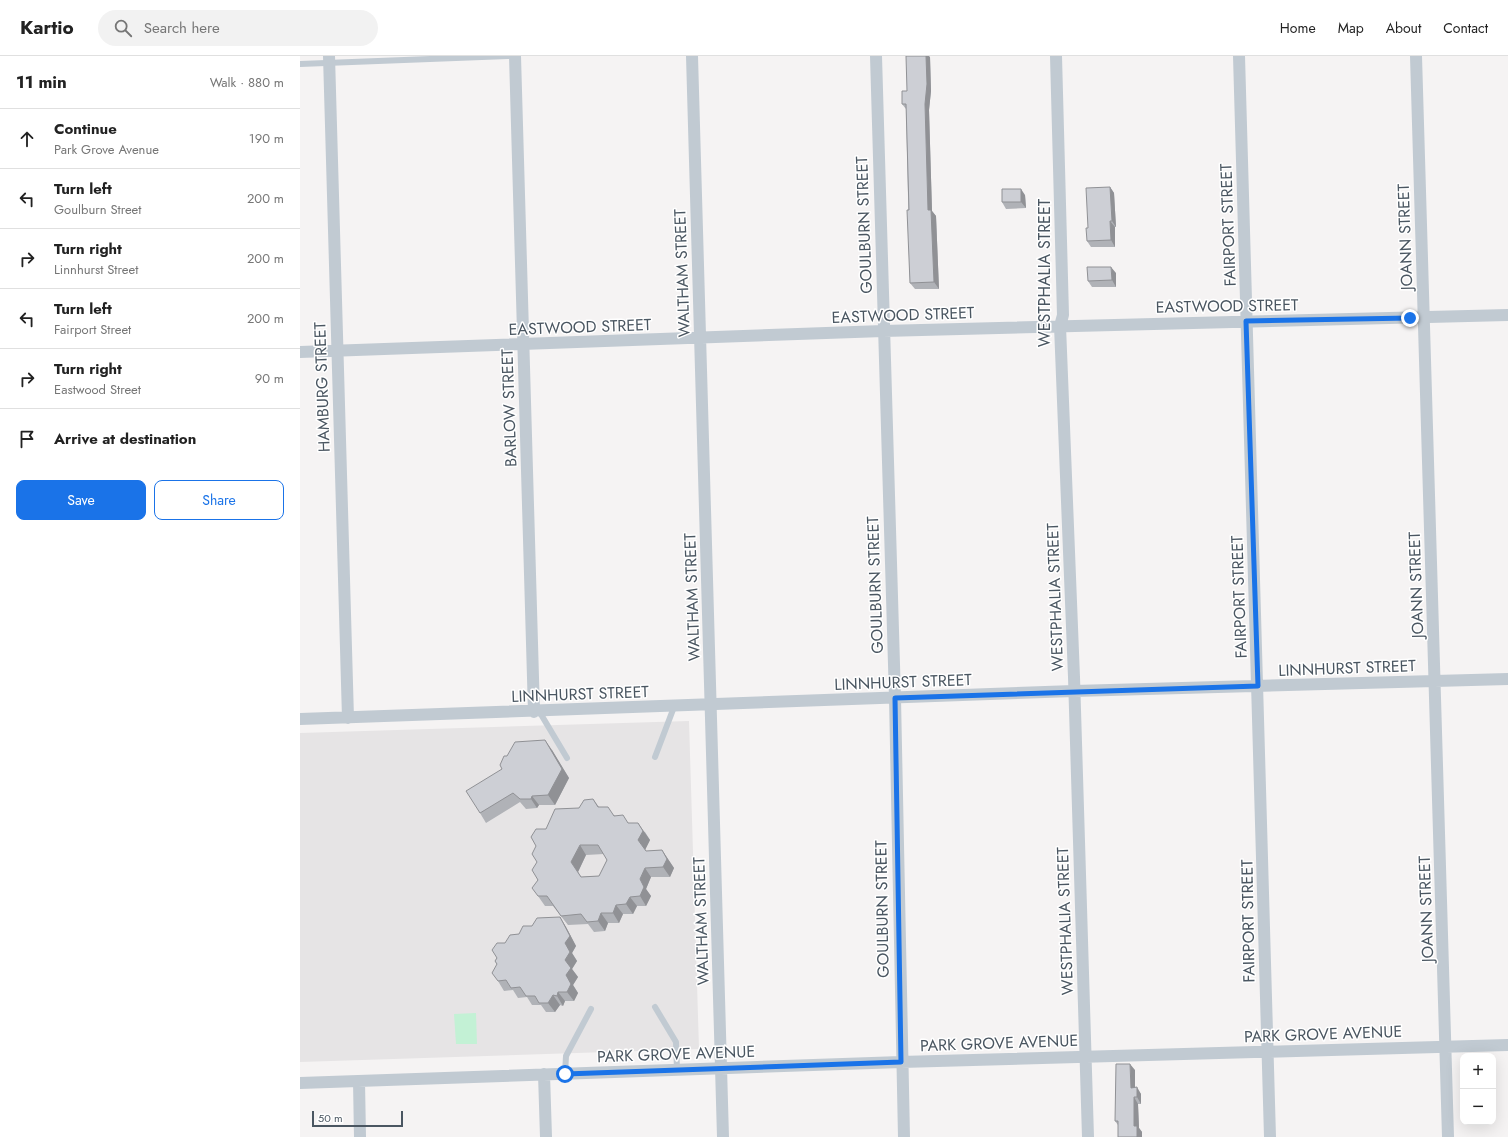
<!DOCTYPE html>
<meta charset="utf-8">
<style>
:root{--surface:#fff;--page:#f2f2f2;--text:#222;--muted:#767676;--line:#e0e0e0;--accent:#1a73e8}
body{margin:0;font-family:Jost,sans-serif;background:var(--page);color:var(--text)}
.controls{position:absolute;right:12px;bottom:12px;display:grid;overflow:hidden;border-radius:8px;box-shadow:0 4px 16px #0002}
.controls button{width:36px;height:36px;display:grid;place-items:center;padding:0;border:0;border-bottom:1px solid var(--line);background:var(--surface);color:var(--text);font:20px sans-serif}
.scale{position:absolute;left:12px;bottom:10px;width:91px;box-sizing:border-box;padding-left:4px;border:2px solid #4a5661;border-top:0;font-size:11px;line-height:14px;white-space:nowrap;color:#4a5661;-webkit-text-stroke:3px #fff;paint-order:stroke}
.stop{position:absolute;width:12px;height:12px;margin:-9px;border:3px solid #1a73e8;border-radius:50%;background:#fff}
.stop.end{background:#1a73e8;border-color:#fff;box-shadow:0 1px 4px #0008}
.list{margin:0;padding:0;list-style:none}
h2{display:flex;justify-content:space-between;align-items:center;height:52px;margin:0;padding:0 16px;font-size:17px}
h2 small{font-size:13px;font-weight:400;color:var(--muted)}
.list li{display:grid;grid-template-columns:26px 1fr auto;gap:12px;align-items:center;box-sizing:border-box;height:60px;padding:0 16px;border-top:1px solid var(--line)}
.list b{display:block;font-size:15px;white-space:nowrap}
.list p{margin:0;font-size:13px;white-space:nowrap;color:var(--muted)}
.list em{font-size:13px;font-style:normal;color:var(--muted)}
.actions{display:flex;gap:8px;padding:12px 16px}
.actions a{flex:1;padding:9px 0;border:1px solid var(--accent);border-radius:8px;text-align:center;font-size:14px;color:var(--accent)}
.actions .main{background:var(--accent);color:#fff}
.icon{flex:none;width:22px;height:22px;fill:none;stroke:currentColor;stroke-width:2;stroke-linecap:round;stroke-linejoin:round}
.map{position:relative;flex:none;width:1208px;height:1081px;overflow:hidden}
header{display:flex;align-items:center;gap:24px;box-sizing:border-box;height:56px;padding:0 20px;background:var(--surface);border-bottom:1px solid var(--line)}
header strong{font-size:19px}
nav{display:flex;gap:22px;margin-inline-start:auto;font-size:14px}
.search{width:280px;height:36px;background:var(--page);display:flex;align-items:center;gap:10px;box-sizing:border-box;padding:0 14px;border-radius:22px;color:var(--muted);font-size:15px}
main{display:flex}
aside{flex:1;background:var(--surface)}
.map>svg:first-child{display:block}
.education{fill:#e6e4e5}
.green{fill:#c3f1d5}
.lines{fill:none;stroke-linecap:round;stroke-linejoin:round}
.service{stroke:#c1cad2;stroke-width:6}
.minor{stroke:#c1cad2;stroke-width:12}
.wall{fill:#b0b2b7;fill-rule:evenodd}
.shaded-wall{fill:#909195}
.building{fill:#cdcfd5;stroke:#909195;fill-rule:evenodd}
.route{stroke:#1a73e8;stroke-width:5}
.labels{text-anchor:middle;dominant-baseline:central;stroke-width:3;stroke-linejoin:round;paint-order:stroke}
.street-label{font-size:16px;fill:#4a5661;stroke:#fff}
</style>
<header>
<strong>Kartio</strong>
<div class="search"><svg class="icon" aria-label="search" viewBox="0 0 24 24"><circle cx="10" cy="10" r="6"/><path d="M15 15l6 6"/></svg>Search here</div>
<nav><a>Home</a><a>Map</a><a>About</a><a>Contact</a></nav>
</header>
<main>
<aside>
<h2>11 min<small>Walk · 880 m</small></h2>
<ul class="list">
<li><svg class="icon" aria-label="ahead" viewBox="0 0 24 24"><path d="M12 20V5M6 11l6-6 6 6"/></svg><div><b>Continue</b><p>Park Grove Avenue</p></div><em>190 m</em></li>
<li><svg class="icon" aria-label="left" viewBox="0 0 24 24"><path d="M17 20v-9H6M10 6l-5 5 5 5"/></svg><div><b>Turn left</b><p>Goulburn Street</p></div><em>200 m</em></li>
<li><svg class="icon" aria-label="right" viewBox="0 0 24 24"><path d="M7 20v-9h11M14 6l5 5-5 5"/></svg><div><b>Turn right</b><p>Linnhurst Street</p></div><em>200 m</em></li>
<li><svg class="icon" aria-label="left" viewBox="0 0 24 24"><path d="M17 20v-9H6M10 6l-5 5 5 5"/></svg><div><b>Turn left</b><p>Fairport Street</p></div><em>200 m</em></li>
<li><svg class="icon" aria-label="right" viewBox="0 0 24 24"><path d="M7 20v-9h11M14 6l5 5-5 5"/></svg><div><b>Turn right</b><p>Eastwood Street</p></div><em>90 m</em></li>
<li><svg class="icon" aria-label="arrive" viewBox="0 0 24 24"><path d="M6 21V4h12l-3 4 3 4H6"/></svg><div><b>Arrive at destination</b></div></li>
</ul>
<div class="actions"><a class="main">Save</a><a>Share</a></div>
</aside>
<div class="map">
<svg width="1208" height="1081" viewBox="0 0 1208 1081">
<rect width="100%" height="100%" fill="#f5f3f3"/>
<path class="education" d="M 389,665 L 399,993 L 0,1006 L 0,677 Z"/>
<path class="green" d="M 176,957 L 177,988 L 156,988 L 154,958 Z"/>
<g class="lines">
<path class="service" d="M 0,8 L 208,0
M 239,655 L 267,702
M 355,701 L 374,651
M 355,951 L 376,986 L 377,1014
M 265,1018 L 266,1000 L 291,953"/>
<path class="minor" d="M 29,0 L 48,662
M 215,0 L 234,656
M 392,0 L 423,1081
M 576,0 L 595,642 L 604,1081
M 756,0 L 763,259 L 760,270 L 774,621 L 788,1081
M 939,0 L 970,1081
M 1116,0 L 1148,1081
M 0,296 L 583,275 L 1208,259
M 0,663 L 774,635 L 1208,623
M 244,1018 L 246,1081
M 59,1025 L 60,1081
M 0,1027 L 601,1006 L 1208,989"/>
</g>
<path class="wall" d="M 630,1 L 631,35 L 629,54 L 632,155 L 636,160 L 639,233 L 615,233 L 610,227 L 606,53 L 602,48 L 607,35 Z
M 810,131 L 814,137 L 816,171 L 815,171 L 815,191 L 791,191 L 787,185 L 788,172 Z
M 725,139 L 726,152 L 706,153 L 702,146 Z
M 816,217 L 816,231 L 792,231 L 788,225 Z
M 252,694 L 269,722 L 255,749 L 239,749 L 237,752 L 226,753 L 220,746 L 186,767 L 180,757 L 202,713 L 207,700 Z
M 293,743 L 299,751 L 345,776 L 350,784 L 345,794 L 346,795 L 362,794 L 374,812 L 370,821 L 351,821 L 346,833 L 351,840 L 346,850 L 337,850 L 333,858 L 323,858 L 319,867 L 308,867 L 305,875 L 294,876 L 288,868 L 268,869 L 253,850 L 245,850 L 238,840 L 237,806 L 246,773 ZM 304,798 L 307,804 L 299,820 L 281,821 L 278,816 L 286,799 Z
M 260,861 L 266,871 L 276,890 L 272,897 L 277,905 L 272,913 L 278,921 L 273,929 L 278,937 L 274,945 L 265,945 L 263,950 L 260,949 L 255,956 L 246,956 L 241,949 L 232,949 L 227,941 L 218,942 L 213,934 L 204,935 L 198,925 L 197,909 L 195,905 L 205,887 L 232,870 Z
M 835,1014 L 835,1031 L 841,1038 L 841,1048 L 838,1048 L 839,1072 L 842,1076 L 842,1081 L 818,1081 L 818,1069 L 815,1065 Z"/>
<path class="shaded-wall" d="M 626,0 L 629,0 L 630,1 L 631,35 L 629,54 L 632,155 L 636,160 L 639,233 L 634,226 L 628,154 L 625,48 Z
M 810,131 L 814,137 L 816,171 L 812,165 Z
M 721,133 L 725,139 L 726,152 L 721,146 Z
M 810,165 L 815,171 L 815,191 L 811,184 Z
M 811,211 L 816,217 L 816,231 L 812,224 Z
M 245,684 L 252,694 L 269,722 L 255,749 L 248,739 Z
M 232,740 L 239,749 L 237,752 L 231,743 Z
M 338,767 L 350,784 L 345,794 L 352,805 L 338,784 Z
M 280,789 L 286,799 L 278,816 L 287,830 L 271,806 Z
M 362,794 L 374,812 L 370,821 L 363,811 Z
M 345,812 L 351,821 L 346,833 L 351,840 L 346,850 L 340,840 L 340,823 Z
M 330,841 L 337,850 L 333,858 L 326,848 Z
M 316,849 L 323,858 L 319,867 L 313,857 Z
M 301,857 L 308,867 L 305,875 L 298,865 Z
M 260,861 L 266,871 L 276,890 L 272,897 L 277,905 L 272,913 L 278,921 L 273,929 L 278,937 L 274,945 L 267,936 L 265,904 L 265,887 Z
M 258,936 L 265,945 L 263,950 L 257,940 Z
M 253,939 L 260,949 L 255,956 L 248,947 Z
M 830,1008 L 835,1014 L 835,1038 L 831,1032 Z
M 837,1031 L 841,1038 L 841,1048 L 837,1041 Z
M 834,1041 L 838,1048 L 839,1072 L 842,1076 L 842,1081 L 837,1081 L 834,1070 Z"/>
<path class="building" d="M 606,0 L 626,0 L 627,28 L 625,48 L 628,154 L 631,154 L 634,226 L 610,227 L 607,154 L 609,154 L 606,48 L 602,48 L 602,35 L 607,35 Z
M 810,131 L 812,165 L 810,165 L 811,184 L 787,185 L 786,172 L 788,172 L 786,132 Z
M 702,133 L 721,133 L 721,146 L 702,146 Z
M 787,211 L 811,211 L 812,224 L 788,225 Z
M 245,684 L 262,713 L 248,739 L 232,740 L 231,743 L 220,743 L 213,737 L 180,757 L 166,735 L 202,713 L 200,709 L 204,700 L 207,700 L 215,686 Z
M 293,743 L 298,751 L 308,751 L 314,760 L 323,759 L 328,767 L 338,767 L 343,775 L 338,784 L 346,795 L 362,794 L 367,803 L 363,811 L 345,812 L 340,823 L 344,831 L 340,840 L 330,841 L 326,848 L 316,849 L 313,857 L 301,857 L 298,865 L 287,866 L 281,858 L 261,860 L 247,840 L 238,840 L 232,832 L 238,824 L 232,814 L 237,806 L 232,798 L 236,790 L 231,781 L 236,773 L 246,773 L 255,753 L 279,752 L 284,744 ZM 280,789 L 298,789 L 307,804 L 299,820 L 281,821 L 271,806 Z
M 260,861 L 270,880 L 265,887 L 270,896 L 265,904 L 271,912 L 266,919 L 271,928 L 267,936 L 258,936 L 257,940 L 253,939 L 248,947 L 239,947 L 235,940 L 226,940 L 220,931 L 211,932 L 206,924 L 198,925 L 192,917 L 197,908 L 195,905 L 197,902 L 192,894 L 197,887 L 205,887 L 210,879 L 219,878 L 223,870 L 232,870 L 237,862 Z
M 816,1008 L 830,1008 L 831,1032 L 837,1031 L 837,1041 L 834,1041 L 834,1070 L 837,1070 L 837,1081 L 818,1081 L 818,1065 L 815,1065 Z"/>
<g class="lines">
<path class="route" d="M 265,1018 L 601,1006 L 595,642 L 958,630 L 946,265 L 1110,262"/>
</g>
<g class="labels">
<g class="street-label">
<text transform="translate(564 169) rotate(-92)">GOULBURN STREET</text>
<text transform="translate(928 169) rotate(-92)">FAIRPORT STREET</text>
<text transform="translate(1105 181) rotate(-92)">JOANN STREET</text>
<text transform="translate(382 217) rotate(-92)">WALTHAM STREET</text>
<text transform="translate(744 217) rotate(-90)">WESTPHALIA STREET</text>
<text transform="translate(927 250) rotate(-1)">EASTWOOD STREET</text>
<text transform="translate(603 259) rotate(-2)">EASTWOOD STREET</text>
<text transform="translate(280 271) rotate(-2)">EASTWOOD STREET</text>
<text transform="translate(22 331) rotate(-92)">HAMBURG STREET</text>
<text transform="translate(209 352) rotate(-92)">BARLOW STREET</text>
<text transform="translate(575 529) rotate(-92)">GOULBURN STREET</text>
<text transform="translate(1116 529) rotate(-92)">JOANN STREET</text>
<text transform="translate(392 541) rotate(-92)">WALTHAM STREET</text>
<text transform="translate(755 541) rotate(-92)">WESTPHALIA STREET</text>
<text transform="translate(939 541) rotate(-92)">FAIRPORT STREET</text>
<text transform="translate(1047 612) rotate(-2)">LINNHURST STREET</text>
<text transform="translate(603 626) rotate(-2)">LINNHURST STREET</text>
<text transform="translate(280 638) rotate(-2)">LINNHURST STREET</text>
<text transform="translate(582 853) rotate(-91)">GOULBURN STREET</text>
<text transform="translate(1126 853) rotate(-92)">JOANN STREET</text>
<text transform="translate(401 865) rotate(-92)">WALTHAM STREET</text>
<text transform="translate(765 865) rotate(-92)">WESTPHALIA STREET</text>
<text transform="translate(948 865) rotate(-91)">FAIRPORT STREET</text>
<text transform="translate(1023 978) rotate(-2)">PARK GROVE AVENUE</text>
<text transform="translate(699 987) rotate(-2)">PARK GROVE AVENUE</text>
<text transform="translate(376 998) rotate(-2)">PARK GROVE AVENUE</text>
</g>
</g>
</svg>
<div class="controls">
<button>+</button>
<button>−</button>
</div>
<div class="scale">50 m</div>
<div class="stop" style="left:265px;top:1018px"></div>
<div class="stop end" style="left:1110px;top:262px"></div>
</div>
</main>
